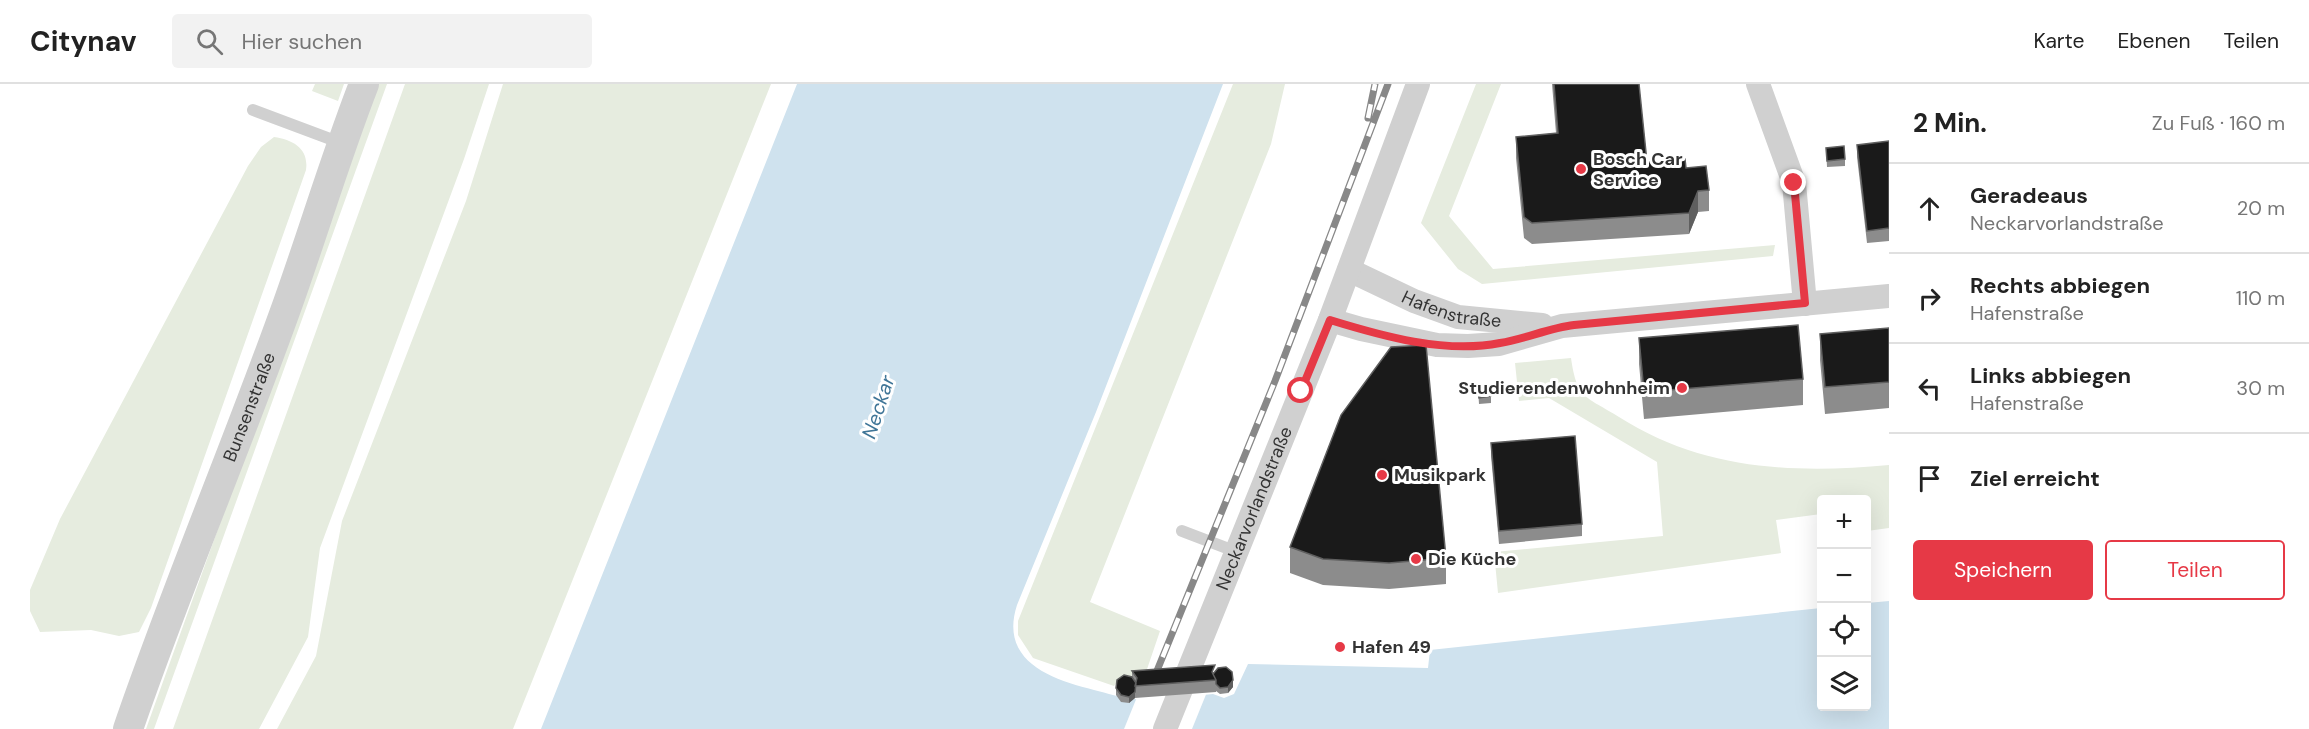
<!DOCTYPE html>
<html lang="de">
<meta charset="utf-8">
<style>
:root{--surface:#fff;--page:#f2f2f2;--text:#222;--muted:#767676;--line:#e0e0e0;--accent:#e63946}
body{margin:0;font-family:"DM Sans",sans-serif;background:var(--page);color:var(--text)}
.controls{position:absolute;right:18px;bottom:18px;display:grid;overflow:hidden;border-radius:6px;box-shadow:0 6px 24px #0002}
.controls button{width:54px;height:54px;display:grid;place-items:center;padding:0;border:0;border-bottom:2px solid var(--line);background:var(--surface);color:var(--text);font:30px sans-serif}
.stop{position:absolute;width:18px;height:18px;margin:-14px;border:4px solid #e63946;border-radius:50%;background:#fff}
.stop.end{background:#e63946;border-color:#fff;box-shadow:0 2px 6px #0008}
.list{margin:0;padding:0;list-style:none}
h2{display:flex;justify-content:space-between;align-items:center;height:78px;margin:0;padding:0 24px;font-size:26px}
h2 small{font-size:20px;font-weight:400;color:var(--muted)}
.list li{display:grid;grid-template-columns:39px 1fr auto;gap:18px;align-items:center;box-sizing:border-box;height:90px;padding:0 24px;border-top:2px solid var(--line)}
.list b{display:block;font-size:22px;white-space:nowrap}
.list p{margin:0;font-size:20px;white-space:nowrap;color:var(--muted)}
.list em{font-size:20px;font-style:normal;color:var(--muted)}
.actions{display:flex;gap:12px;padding:18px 24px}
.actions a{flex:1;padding:14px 0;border:2px solid var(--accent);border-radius:6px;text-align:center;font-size:21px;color:var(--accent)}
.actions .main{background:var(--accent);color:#fff}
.icon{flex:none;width:33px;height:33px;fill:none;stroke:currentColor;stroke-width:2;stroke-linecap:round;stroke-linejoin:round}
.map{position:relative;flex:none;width:1889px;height:645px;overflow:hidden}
header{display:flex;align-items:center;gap:36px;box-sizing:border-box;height:84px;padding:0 30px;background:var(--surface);border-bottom:2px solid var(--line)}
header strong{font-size:28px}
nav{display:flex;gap:33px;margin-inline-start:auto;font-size:21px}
.search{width:420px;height:54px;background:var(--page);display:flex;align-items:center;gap:15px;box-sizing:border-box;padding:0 21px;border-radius:6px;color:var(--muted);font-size:22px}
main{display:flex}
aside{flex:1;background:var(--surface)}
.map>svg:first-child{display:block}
.green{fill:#e6ecdf}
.water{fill:#cfe2ee}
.pier{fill:#fff}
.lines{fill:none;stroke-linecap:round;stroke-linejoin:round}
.service{stroke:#d0d0d0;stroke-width:12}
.minor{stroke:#d0d0d0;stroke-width:24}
.tertiary{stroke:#d0d0d0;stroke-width:30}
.rail-casing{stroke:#888;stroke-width:7}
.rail{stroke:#fff;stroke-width:4.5;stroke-dasharray:14;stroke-linecap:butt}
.wall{fill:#8c8c8c}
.shaded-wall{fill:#5f5f5f}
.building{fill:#1a1a1a;stroke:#5f5f5f;stroke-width:1.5}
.route{stroke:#e63946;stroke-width:8}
.poi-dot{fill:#e63946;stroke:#fff;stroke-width:2}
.labels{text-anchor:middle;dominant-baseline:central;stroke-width:6;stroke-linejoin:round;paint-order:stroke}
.poi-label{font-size:18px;font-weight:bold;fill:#333;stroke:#fff;text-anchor:start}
.street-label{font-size:18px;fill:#333;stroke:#fff}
.water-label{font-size:20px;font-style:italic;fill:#3f7597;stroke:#fff}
</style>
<header>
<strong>Citynav</strong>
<div class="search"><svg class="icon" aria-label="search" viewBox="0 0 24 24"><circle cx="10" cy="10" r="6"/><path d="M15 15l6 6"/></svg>Hier suchen</div>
<nav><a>Karte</a><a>Ebenen</a><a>Teilen</a></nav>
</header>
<main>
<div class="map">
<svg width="1889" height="645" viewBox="0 0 1889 645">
<rect width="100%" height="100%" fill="#fff"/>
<path class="green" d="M 315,0 L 344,0 L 338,17 L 312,7 Z
M 378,0 L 387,0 L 154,645 L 146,645 Z
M 405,0 L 489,0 L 464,75 L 320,464 L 308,553 L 259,645 L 173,645 Z
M 503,0 L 771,0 L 513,645 L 277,645 L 316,572 L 342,437 L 466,117 Z
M 1233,0 L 1285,0 L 1271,60 L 1090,518 L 1160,547 L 1144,594 L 1117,598 L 1114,602 L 1033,574 L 1018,551 L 1018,537 Z
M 1476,0 L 1501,0 L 1449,132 L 1493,185 L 1775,161 L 1773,172 L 1482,200 L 1458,185 L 1421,139 Z
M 274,53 C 294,56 309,65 306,86 L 151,524 L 139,548 L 119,552 L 91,546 L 40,548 L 30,527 L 30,506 L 60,435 L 248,82 L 261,63 Z
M 1571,274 C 1577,316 1586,312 1619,333 C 1702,386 1794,390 1889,381 L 1889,444 L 1867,447 L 1866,416 L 1822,416 L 1821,430 L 1776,436 L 1781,469 L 1498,509 L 1494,468 L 1663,452 L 1657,378 L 1549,314 L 1519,317 L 1515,279 Z"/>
<path class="water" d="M 797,0 L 1223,0 L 1096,328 L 1017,521 C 999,577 1050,595 1094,606 C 1107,609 1121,614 1134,615 C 1159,619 1188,612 1213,610 L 1224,614 L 1234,610 L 1248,580 L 1428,584 L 1430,566 L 1821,524 L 1822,622 L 1866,622 L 1867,519 L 1889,517 L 1889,645 L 541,645 Z"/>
<path class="pier" d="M 1207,608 L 1192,645 L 1124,645 L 1137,613 Z"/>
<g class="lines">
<path class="service" d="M 253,26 L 341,59
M 1182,447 L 1237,468"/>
<g class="minor">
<path d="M 1758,0 L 1794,99 L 1805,220"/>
<path id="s1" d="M 1349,186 L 1414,217 L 1458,233 L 1542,241"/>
<path d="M 1330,236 L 1361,245 L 1437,261 L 1468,262 L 1499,260 L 1562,242 L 1889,212"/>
<path id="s2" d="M 1165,645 L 1330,236 L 1418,0"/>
</g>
<path class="tertiary" id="s3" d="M 128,645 C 177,502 237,362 288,219 C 314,146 336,72 364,0"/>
<defs>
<path id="rail" d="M 1368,34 L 1375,0
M 1152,599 L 1275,297 L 1388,0"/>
</defs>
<use href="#rail" class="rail-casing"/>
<use href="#rail" class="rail"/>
</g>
<path class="wall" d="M 1552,0 L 1639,0 L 1647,78 L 1709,106 L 1709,127 L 1698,128 L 1689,150 L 1532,160 L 1524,154 L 1516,74 L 1516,53 L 1556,49 Z
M 1889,57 L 1889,157 L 1867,159 L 1857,73 L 1857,61 Z
M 1826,64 L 1845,75 L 1845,82 L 1827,83 Z
M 1889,244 L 1889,324 L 1825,330 L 1820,276 L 1820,250 Z
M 1639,254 L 1803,295 L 1803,321 L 1644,335 L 1639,280 Z
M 1478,305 L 1491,312 L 1491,319 L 1479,320 Z
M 1491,359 L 1582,440 L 1582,452 L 1499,460 L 1491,372 Z
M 1290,463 L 1446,474 L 1446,500 L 1389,505 L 1323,501 L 1290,489 Z
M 1132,587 L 1215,588 L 1233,603 L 1228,609 L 1220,610 L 1216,607 L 1216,608 L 1135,614 L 1129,619 L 1121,618 L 1116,611 L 1116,604 L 1132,593 Z"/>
<path class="shaded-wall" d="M 1698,107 L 1698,128 L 1689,150 L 1689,129 Z
M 1233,596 L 1233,603 L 1228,609 L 1228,603 Z
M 1135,608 L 1135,614 L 1129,619 L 1129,613 Z"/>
<path class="building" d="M 1554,0 L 1639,0 L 1647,78 L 1685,75 L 1686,84 L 1706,82 L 1709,106 L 1698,107 L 1689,129 L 1532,139 L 1524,133 L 1516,53 L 1558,49 Z
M 1889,57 L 1889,144 L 1867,147 L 1857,61 Z
M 1844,62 L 1845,75 L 1827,77 L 1826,64 Z
M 1798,241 L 1803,295 L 1644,308 L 1639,254 Z
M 1889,244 L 1889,298 L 1825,303 L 1820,250 Z
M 1426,261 L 1446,474 L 1389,479 L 1323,475 L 1290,463 L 1341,331 L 1391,263 Z
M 1491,304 L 1491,312 L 1479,314 L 1478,305 Z
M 1575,352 L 1582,440 L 1499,447 L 1491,359 Z
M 1215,581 L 1212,588 L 1216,596 L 1135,602 L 1137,594 L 1132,587 Z
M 1226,583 L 1232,588 L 1233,596 L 1228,603 L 1220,604 L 1216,600 L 1216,596 L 1213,590 L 1218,584 Z
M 1124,591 L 1132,593 L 1136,599 L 1135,608 L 1129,613 L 1121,611 L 1116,604 L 1117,596 Z"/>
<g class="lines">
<path class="route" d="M 1301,307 L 1330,236 C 1382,252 1445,270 1500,259 C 1525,255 1549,244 1574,241 C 1651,233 1728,226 1805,219 L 1794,99"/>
</g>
<g class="poi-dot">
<circle cx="1581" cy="85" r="6"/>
<circle cx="1682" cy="304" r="6"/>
<circle cx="1382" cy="391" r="6"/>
<circle cx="1416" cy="475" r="6"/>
<circle cx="1340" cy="563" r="6"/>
</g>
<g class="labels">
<g class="poi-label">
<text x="1593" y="75">Bosch Car<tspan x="1593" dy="21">Service</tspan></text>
<text x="1670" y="304" text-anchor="end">Studierendenwohnheim</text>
<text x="1394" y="391">Musikpark</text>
<text x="1428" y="475">Die Küche</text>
<text x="1352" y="563">Hafen 49</text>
</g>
<g class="street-label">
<text stroke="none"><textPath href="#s1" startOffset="111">Hafenstraße</textPath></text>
<text stroke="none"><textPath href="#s3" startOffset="344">Bunsenstraße</textPath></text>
<text stroke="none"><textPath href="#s2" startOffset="238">Neckarvorlandstraße</textPath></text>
</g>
<g class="water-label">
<text transform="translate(878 323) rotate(-72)">Neckar</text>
</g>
</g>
</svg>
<div class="controls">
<button>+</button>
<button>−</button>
<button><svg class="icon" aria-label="locate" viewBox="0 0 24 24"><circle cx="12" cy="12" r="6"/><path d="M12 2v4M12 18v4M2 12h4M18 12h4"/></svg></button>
<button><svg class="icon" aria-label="layers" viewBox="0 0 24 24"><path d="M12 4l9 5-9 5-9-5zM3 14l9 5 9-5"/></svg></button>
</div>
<div class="stop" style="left:1301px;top:307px"></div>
<div class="stop end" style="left:1794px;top:99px"></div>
</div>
<aside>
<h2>2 Min.<small>Zu Fuß · 160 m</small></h2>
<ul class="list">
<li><svg class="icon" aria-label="ahead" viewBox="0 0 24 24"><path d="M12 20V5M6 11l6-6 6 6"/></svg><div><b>Geradeaus</b><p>Neckarvorlandstraße</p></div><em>20 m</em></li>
<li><svg class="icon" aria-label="right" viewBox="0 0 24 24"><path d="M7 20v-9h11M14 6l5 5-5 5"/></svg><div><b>Rechts abbiegen</b><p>Hafenstraße</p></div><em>110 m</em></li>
<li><svg class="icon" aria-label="left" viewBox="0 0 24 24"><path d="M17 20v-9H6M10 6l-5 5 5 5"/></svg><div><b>Links abbiegen</b><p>Hafenstraße</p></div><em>30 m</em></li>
<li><svg class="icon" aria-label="arrive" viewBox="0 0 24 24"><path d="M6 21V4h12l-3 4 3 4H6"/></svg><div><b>Ziel erreicht</b></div></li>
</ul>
<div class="actions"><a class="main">Speichern</a><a>Teilen</a></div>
</aside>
</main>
